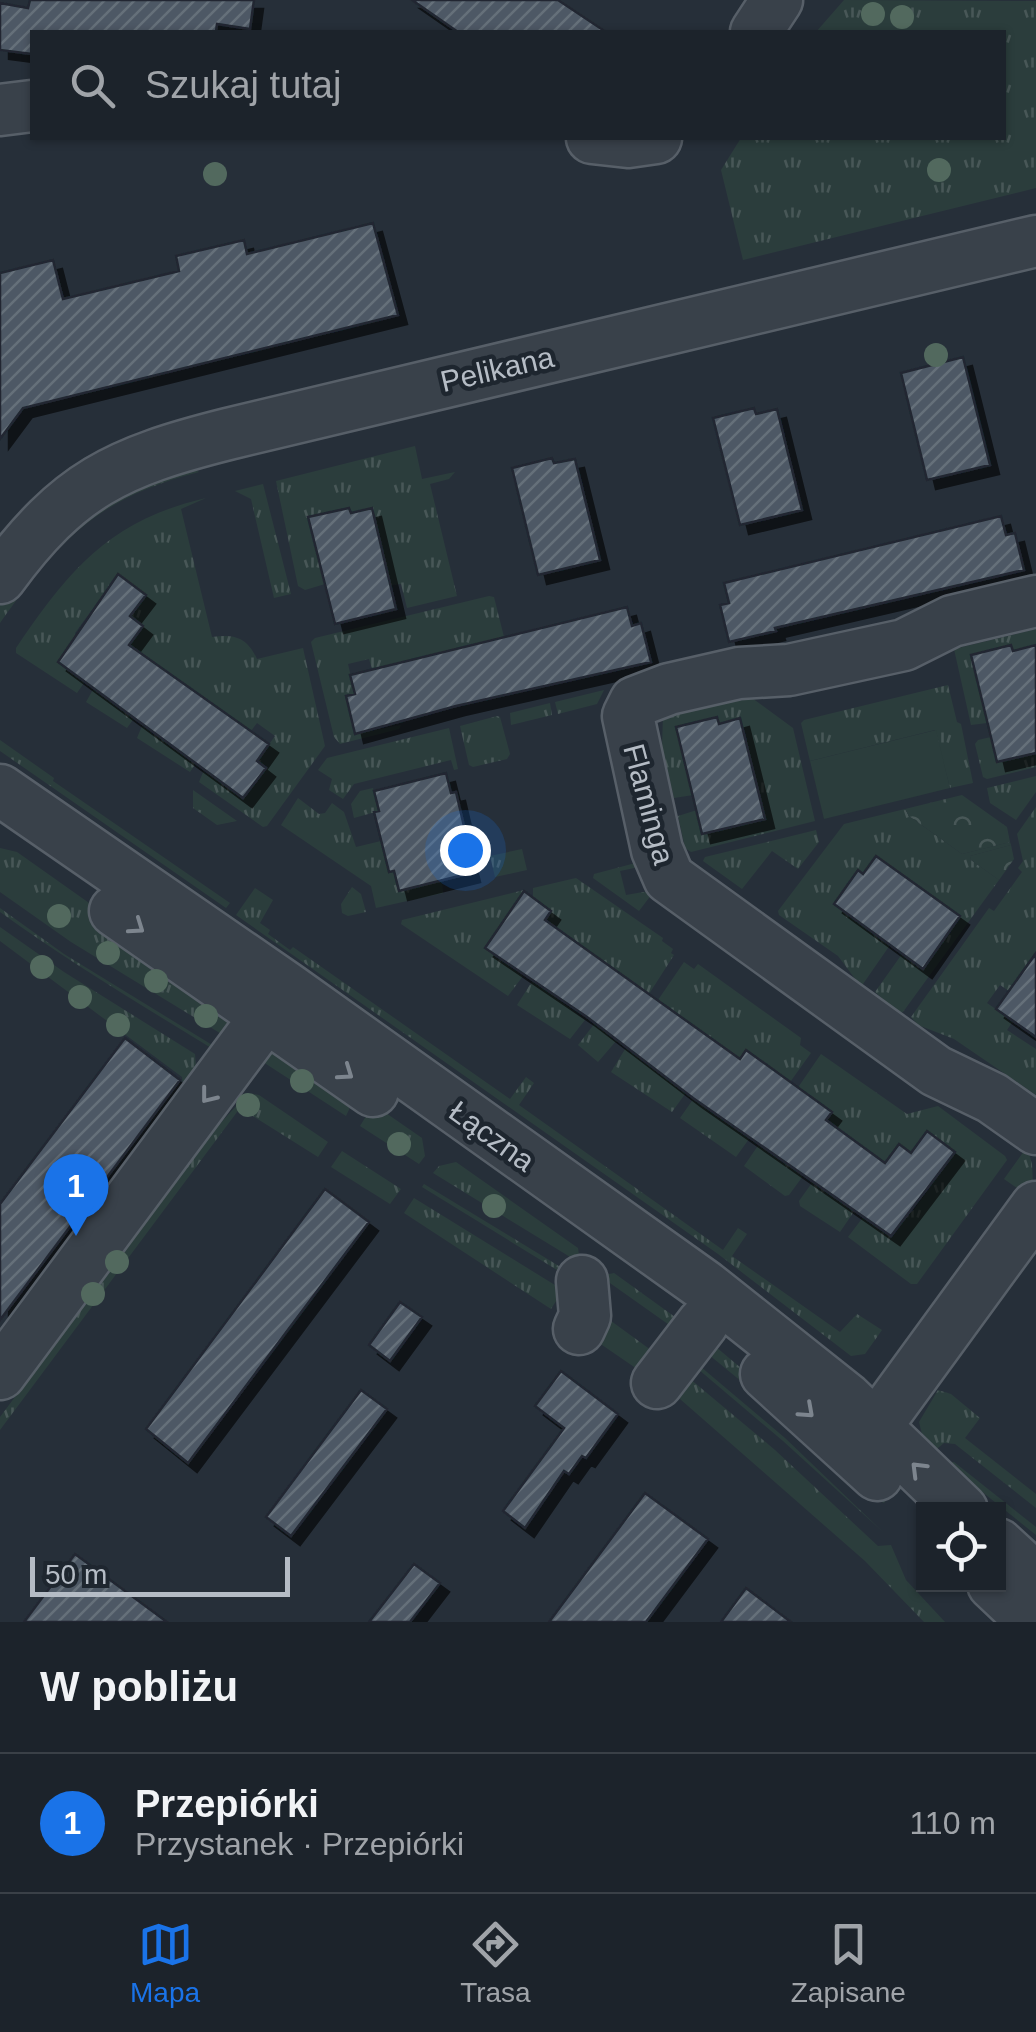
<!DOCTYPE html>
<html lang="pl">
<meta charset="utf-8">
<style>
:root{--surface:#1c232b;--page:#252b33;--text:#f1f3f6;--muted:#a0a4a9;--line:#3a4047;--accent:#1a73e8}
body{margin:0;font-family:Arial,sans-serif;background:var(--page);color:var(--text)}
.controls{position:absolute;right:30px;bottom:30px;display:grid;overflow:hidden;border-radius:0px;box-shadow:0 2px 8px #0004}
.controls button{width:90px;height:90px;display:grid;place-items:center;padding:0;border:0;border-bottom:2px solid var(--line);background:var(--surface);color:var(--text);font:50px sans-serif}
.scale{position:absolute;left:30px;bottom:25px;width:260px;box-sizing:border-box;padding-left:10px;border:5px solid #b5bcc5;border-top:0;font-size:28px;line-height:35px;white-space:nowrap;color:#b5bcc5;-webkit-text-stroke:8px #1e262f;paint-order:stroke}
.you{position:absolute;left:465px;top:850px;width:35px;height:35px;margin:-25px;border:8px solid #fff;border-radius:50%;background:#1a73e8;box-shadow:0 0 0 15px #1a73e833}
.badge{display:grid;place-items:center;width:65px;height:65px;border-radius:50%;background:var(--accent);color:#fff;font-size:32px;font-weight:700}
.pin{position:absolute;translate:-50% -82px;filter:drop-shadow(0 2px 5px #0008)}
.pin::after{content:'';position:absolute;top:52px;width:35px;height:30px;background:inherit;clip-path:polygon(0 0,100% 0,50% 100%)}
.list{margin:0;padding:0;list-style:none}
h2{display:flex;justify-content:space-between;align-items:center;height:130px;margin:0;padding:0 40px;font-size:42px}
h2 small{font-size:32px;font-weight:400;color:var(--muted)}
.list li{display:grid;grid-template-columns:65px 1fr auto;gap:30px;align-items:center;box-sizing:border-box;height:140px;padding:0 40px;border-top:2px solid var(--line)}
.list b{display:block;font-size:38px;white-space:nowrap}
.list p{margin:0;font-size:32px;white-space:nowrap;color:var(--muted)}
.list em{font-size:32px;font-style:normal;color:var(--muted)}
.icon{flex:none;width:55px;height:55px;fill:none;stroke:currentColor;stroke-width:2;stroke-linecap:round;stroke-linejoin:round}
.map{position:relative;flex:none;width:1036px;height:1622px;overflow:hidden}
.search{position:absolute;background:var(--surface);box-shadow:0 2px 8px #0004;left:30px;right:30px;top:30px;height:110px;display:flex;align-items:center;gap:25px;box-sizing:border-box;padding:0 35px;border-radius:0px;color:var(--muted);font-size:38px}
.sheet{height:270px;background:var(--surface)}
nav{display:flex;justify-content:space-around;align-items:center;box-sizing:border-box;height:140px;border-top:2px solid var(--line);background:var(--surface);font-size:28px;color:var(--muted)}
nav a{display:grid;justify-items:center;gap:5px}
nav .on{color:var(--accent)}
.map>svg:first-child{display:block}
.grass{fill:url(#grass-tufts)}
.park{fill:url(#park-crowns)}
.garden{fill:#2b3d3c}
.building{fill:url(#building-hatch);stroke:#202831;stroke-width:2.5;filter:url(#shadow)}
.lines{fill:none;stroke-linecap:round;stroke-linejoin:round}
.minor-casing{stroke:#575f68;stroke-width:55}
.minor{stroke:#39414a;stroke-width:50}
.tree{fill:#52695e}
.oneway{stroke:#7d858e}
.labels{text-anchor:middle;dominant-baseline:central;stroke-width:9;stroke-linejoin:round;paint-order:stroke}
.street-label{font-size:30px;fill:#b5bcc5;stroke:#1e262f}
</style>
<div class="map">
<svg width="1036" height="1622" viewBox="0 0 1036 1622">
<defs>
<pattern id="grass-tufts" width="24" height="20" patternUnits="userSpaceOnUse" patternTransform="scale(2.5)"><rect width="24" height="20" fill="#2b3d3c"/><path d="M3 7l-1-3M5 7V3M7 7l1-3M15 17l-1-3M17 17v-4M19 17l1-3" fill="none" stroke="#485757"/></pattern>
<pattern id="park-crowns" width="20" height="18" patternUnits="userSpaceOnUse" patternTransform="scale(2.5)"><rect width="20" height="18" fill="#2b3d3c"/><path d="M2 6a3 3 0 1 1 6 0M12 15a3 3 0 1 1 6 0" fill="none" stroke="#485757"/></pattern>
<pattern id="building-hatch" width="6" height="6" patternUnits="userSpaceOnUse" patternTransform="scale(2.5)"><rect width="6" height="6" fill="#4e5965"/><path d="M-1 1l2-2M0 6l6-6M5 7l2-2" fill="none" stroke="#656f7a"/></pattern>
<filter id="shadow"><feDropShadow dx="9" dy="9" stdDeviation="0" flood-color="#0009"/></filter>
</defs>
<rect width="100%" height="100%" fill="#262f39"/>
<path class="grass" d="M 844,0 L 1036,1 L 1036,188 L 743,260 L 721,170 L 741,138 L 1004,138 L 1004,32 L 816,32 Z
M 415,446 L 422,479 L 455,472 L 449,479 L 430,484 L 457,596 L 407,608 L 401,584 L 391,585 L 372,509 L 351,513 L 348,508 L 309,517 L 325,584 L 305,590 L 298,586 L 276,481 Z
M 186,465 L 199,472 C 97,498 59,540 0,623 L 0,603 L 7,594 L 77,516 Z
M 263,484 L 291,594 L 274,598 L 251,499 L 235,491 Z
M 206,498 L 181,509 L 212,637 C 234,634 247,637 257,659 L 303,648 L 325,746 L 267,826 L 263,827 L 199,782 L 204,770 L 243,797 L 266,768 L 257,761 L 275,736 L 257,723 L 251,731 L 129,645 L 143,626 L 130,616 L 146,595 L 118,574 L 75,633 L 86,680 L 77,693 L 16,653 L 16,648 C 69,570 110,520 206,498 Z
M 489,596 L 494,597 L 504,637 L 372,669 L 369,659 L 348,664 L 355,694 L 345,697 L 355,734 L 401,725 L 399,729 L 340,744 L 334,737 L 311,642 L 315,638 Z
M 1036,629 L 1036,655 L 1013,651 L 1011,646 L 971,655 L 987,723 L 971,725 L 954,649 Z
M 948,685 L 957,722 L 961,724 L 973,783 L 950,788 L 935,730 L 810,761 L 801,723 L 804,720 Z
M 95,686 L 135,717 L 127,728 L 86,702 Z
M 604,690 L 597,704 L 558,714 L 555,702 Z
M 741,690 L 793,728 L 815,821 L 691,852 L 685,848 L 678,816 L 697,810 L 703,834 L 764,818 L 740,719 L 719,724 L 716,717 L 676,727 L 693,795 L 674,798 L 662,747 L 663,715 Z
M 550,703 L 552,715 L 511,725 L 510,713 Z
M 497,716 L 500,717 L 510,754 L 507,759 L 473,767 L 469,765 L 460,726 Z
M 142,726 L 156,736 L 158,733 L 197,762 L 190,772 L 137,738 Z
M 449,728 L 458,769 L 454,770 L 451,760 L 354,784 L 343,799 L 329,790 L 332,779 L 318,770 L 327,758 Z
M 991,737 L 997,762 L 1036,753 L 1036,767 L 987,779 L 983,777 L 975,744 L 978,740 Z
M 0,740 L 54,778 L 53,781 L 230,903 L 226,908 L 0,751 Z
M 1036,776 L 1036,792 L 1016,820 L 990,803 L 987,788 Z
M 373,788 L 379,811 L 354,818 L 351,804 L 360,791 Z
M 193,790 L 237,821 L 217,825 L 193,808 Z
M 298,798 L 319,814 L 325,813 L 332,803 L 344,812 L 356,847 L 381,841 L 389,872 L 394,871 L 399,891 L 442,880 L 443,893 L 376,908 L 371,886 L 281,825 Z
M 1036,807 L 1036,953 L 1009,991 L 1000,985 L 987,1003 L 1013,1021 L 1007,1030 L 1036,1049 L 1036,1095 L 954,1039 L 918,1025 L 911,1017 L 989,908 L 994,911 L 1022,872 L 1018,868 L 1023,861 L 1017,834 Z
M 905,809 L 909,816 L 962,854 L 1010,842 L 1011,845 L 970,856 L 971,860 L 999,880 L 903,1012 L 899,1013 L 875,992 L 902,954 L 923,968 L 960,916 L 875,857 L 863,874 L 857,870 L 834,904 L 890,945 L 863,984 L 859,984 L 838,956 L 779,915 L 778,911 L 844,824 Z
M 816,830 L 819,842 L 798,869 L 772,851 L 742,889 L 703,861 L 705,857 Z
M 0,848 L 17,852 L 215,992 L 230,1020 L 228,1038 L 71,942 L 0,892 Z
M 522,849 L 527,870 L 495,877 L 490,856 Z
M 643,861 L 639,867 L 620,871 L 626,895 L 655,890 L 639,911 L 593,878 L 594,874 Z
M 576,878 L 663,938 L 662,941 L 673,949 L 671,953 L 674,955 L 649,994 L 545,920 L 551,911 L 533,898 L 533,888 Z
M 352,887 L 361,894 L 366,912 L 348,916 L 342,913 L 341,904 Z
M 255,888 L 273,900 L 260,923 L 270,930 L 268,934 L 290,950 L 293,947 L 510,1099 L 526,1077 L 534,1083 L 519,1105 L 723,1250 L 738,1228 L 747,1234 L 732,1256 L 840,1332 L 857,1314 L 882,1330 L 865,1354 L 851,1356 L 718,1254 L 236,915 Z
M 524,890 L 485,948 L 523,976 L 508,996 L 401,924 L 402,920 Z
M 0,908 L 64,954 L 222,1051 L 221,1054 C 146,1008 71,963 0,912 Z
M 0,927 L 64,972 L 195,1054 L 196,1066 L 183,1084 L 182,1077 L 0,941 Z
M 684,962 L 694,969 L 698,964 L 801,1038 L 800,1045 L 811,1053 L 736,1157 L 680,1118 L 694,1098 L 764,1063 L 746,1050 L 740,1059 L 658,1000 Z
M 533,980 L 585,1020 L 570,1039 L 517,1005 Z
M 595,1023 L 617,1040 L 598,1062 L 578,1045 Z
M 627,1046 L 646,1064 L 649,1062 L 688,1090 L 672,1112 L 611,1072 Z
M 287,1051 L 353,1101 L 346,1116 L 260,1060 L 269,1054 Z
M 821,1054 L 907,1114 L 938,1106 L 1005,1156 L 1007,1160 L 917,1284 L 911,1284 L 848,1237 L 864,1216 L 914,1210 L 955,1152 L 928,1132 L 911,1153 L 898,1144 L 885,1163 L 826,1120 L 832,1111 L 805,1092 L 766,1149 L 803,1176 L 789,1195 L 785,1196 L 744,1166 Z
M 248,1093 L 259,1095 L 328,1142 L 318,1157 L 240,1108 L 0,1430 L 0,1417 L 217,1127 Z
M 383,1111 L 422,1138 L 425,1156 L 419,1164 L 360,1126 L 368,1113 Z
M 1027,1147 L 1032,1164 L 1033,1184 L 1020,1190 L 1004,1179 Z
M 342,1151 L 401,1189 L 390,1204 L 331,1167 Z
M 456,1162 L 578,1248 L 580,1263 L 433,1173 L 439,1166 Z
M 814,1180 L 855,1210 L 840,1232 L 800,1206 L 799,1201 Z
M 424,1184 L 572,1274 L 570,1278 L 422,1187 Z
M 414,1198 L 563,1290 L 551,1309 L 404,1213 Z
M 614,1273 L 682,1322 L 682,1334 L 600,1276 Z
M 607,1318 L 655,1353 L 640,1371 L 589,1336 Z
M 710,1342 L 772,1394 L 887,1499 L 884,1503 L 869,1496 L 769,1404 L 697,1345 Z
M 688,1356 L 785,1438 L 883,1532 L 783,1441 L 685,1358 Z
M 677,1368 L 775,1450 L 878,1546 L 891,1545 L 906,1580 L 945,1622 L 924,1622 L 865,1561 L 664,1385 Z
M 938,1390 L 951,1394 L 980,1418 L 965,1438 L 1036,1494 L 1036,1508 L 955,1444 L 944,1443 L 933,1452 L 923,1438 L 919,1422 Z
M 954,1462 L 1036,1527 L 1036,1535 L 946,1463 Z"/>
<path class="park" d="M 962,795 L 1007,827 L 1010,842 L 962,854 L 909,816 L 905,809 Z
M 1011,845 L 1014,859 L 999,880 L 971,860 L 970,856 Z"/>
<path class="garden" d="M 936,730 L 950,788 L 824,819 L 810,761 Z"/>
<path class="building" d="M 30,0 L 254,0 L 250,29 L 217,24 L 216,32 L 32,32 L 32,54 L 0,50 L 0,3 L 28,8 Z
M 412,0 L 558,0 L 606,32 L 458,32 Z
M 373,223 L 398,315 L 23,408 L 0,439 L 0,273 L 53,260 L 63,299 L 179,271 L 176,256 L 244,240 L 247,254 Z
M 963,357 L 990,465 L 927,480 L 901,373 Z
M 754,408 L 756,414 L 777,409 L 802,510 L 740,525 L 713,418 Z
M 552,458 L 554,463 L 575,459 L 600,560 L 538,575 L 512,468 Z
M 349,508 L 351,513 L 372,508 L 396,609 L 335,624 L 308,517 Z
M 1001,516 L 1006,535 L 1015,533 L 1024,570 L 775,628 L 776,631 L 729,642 L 720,605 L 729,603 L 724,583 Z
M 118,574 L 146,595 L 130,616 L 143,626 L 129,645 L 269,744 L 257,761 L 266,768 L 243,798 L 58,662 Z
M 627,607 L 632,626 L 641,623 L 651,662 L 456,706 L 355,734 L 346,696 L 355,694 L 350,675 Z
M 1011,645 L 1013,651 L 1036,645 L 1036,753 L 997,762 L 971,655 Z
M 717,717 L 719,724 L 740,718 L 765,819 L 702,834 L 676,727 Z
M 446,773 L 451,793 L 456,792 L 470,852 L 466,853 L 471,873 L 399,891 L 394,871 L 389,872 L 374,812 L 379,811 L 374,791 Z
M 876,856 L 960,916 L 923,969 L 834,904 L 858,870 L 863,874 Z
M 524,891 L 551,911 L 545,920 L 740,1059 L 746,1050 L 832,1112 L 826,1120 L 885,1163 L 899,1144 L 911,1153 L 927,1131 L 955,1152 L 891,1236 L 693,1098 L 587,1017 L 485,948 Z
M 1036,953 L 1036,1037 L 996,1009 Z
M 125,1038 L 180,1080 L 0,1320 L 0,1204 Z
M 325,1189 L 369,1222 L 188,1463 L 146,1429 Z
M 400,1302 L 422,1317 L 390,1361 L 369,1345 Z
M 561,1371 L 618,1414 L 586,1458 L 582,1456 L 569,1474 L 564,1471 L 525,1528 L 503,1511 L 564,1428 L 535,1406 Z
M 361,1390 L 387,1409 L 291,1536 L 266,1517 Z
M 645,1493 L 708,1539 L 646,1622 L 549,1622 Z
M 75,1554 L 167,1622 L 24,1622 Z
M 414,1564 L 440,1583 L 410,1622 L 369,1622 Z
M 746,1588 L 791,1622 L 721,1622 Z"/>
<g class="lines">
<defs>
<path id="minor" d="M 756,32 L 777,0
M 0,110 L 32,106
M 592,138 L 628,142 L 656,138
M 0,578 C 69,484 117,462 228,434 L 1036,241
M 1036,601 L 952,621 L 904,645 L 789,670 L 739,673 L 669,689 L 635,702 L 628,716 L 657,850 L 669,878 L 936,1071 L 992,1098 L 1036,1129
M 0,790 L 287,988 L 705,1286 L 846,1398 L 962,1510
M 115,911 L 373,1091
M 579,1329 L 585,1316 L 582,1281
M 0,1374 L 284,992
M 766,1374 L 877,1475
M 657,1383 L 703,1323
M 858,1451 L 1036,1207
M 998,1544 L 1036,1579
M 993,1584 L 1033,1622"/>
</defs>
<use href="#minor" class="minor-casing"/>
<use href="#minor" class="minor"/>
</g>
<g class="tree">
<circle cx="873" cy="14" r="12"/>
<circle cx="902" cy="17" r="12"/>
<circle cx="939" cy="170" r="12"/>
<circle cx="215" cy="174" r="12"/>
<circle cx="936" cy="355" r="12"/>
<circle cx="59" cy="916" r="12"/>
<circle cx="108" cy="953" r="12"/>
<circle cx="42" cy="967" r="12"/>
<circle cx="156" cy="981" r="12"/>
<circle cx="80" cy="997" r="12"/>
<circle cx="206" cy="1016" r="12"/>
<circle cx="118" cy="1025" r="12"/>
<circle cx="302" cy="1081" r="12"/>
<circle cx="248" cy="1105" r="12"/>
<circle cx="399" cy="1144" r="12"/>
<circle cx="494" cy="1206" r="12"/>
<circle cx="117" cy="1262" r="12"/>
<circle cx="93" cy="1294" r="12"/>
</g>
<defs><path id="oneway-chevron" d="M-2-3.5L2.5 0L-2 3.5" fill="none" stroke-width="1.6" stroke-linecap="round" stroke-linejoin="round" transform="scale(2.5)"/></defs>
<g class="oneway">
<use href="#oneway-chevron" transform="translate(137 927) rotate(35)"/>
<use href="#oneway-chevron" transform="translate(346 1073) rotate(35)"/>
<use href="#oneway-chevron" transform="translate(208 1096) rotate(128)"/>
<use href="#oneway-chevron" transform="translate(807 1411) rotate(42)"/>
<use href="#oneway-chevron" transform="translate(918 1469) rotate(-135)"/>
</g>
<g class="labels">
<g class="street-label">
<text transform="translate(497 369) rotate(-13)">Pelikana</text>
<text transform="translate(649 804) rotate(75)">Flaminga</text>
<text transform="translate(492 1136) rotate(36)">Łączna</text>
</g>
</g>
</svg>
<div class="controls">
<button><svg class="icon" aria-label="locate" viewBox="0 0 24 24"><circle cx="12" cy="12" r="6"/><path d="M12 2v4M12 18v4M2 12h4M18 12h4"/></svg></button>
</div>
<div class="scale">50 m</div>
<div class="you"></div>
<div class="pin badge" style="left:76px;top:1236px">1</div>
<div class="search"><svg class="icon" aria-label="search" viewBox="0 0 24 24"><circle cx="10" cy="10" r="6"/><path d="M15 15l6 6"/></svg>Szukaj tutaj</div>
</div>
<section class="sheet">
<h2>W pobliżu<small></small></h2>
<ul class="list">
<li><span class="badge">1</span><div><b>Przepiórki</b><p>Przystanek · Przepiórki</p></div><em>110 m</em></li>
</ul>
</section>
<nav>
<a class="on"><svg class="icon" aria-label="map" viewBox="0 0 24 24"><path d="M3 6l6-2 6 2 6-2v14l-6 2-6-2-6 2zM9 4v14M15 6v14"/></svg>Mapa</a>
<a><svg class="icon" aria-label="directions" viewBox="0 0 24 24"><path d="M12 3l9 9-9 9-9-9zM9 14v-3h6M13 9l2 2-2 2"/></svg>Trasa</a>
<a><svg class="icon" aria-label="saved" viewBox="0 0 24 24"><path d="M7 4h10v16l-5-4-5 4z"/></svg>Zapisane</a>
</nav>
